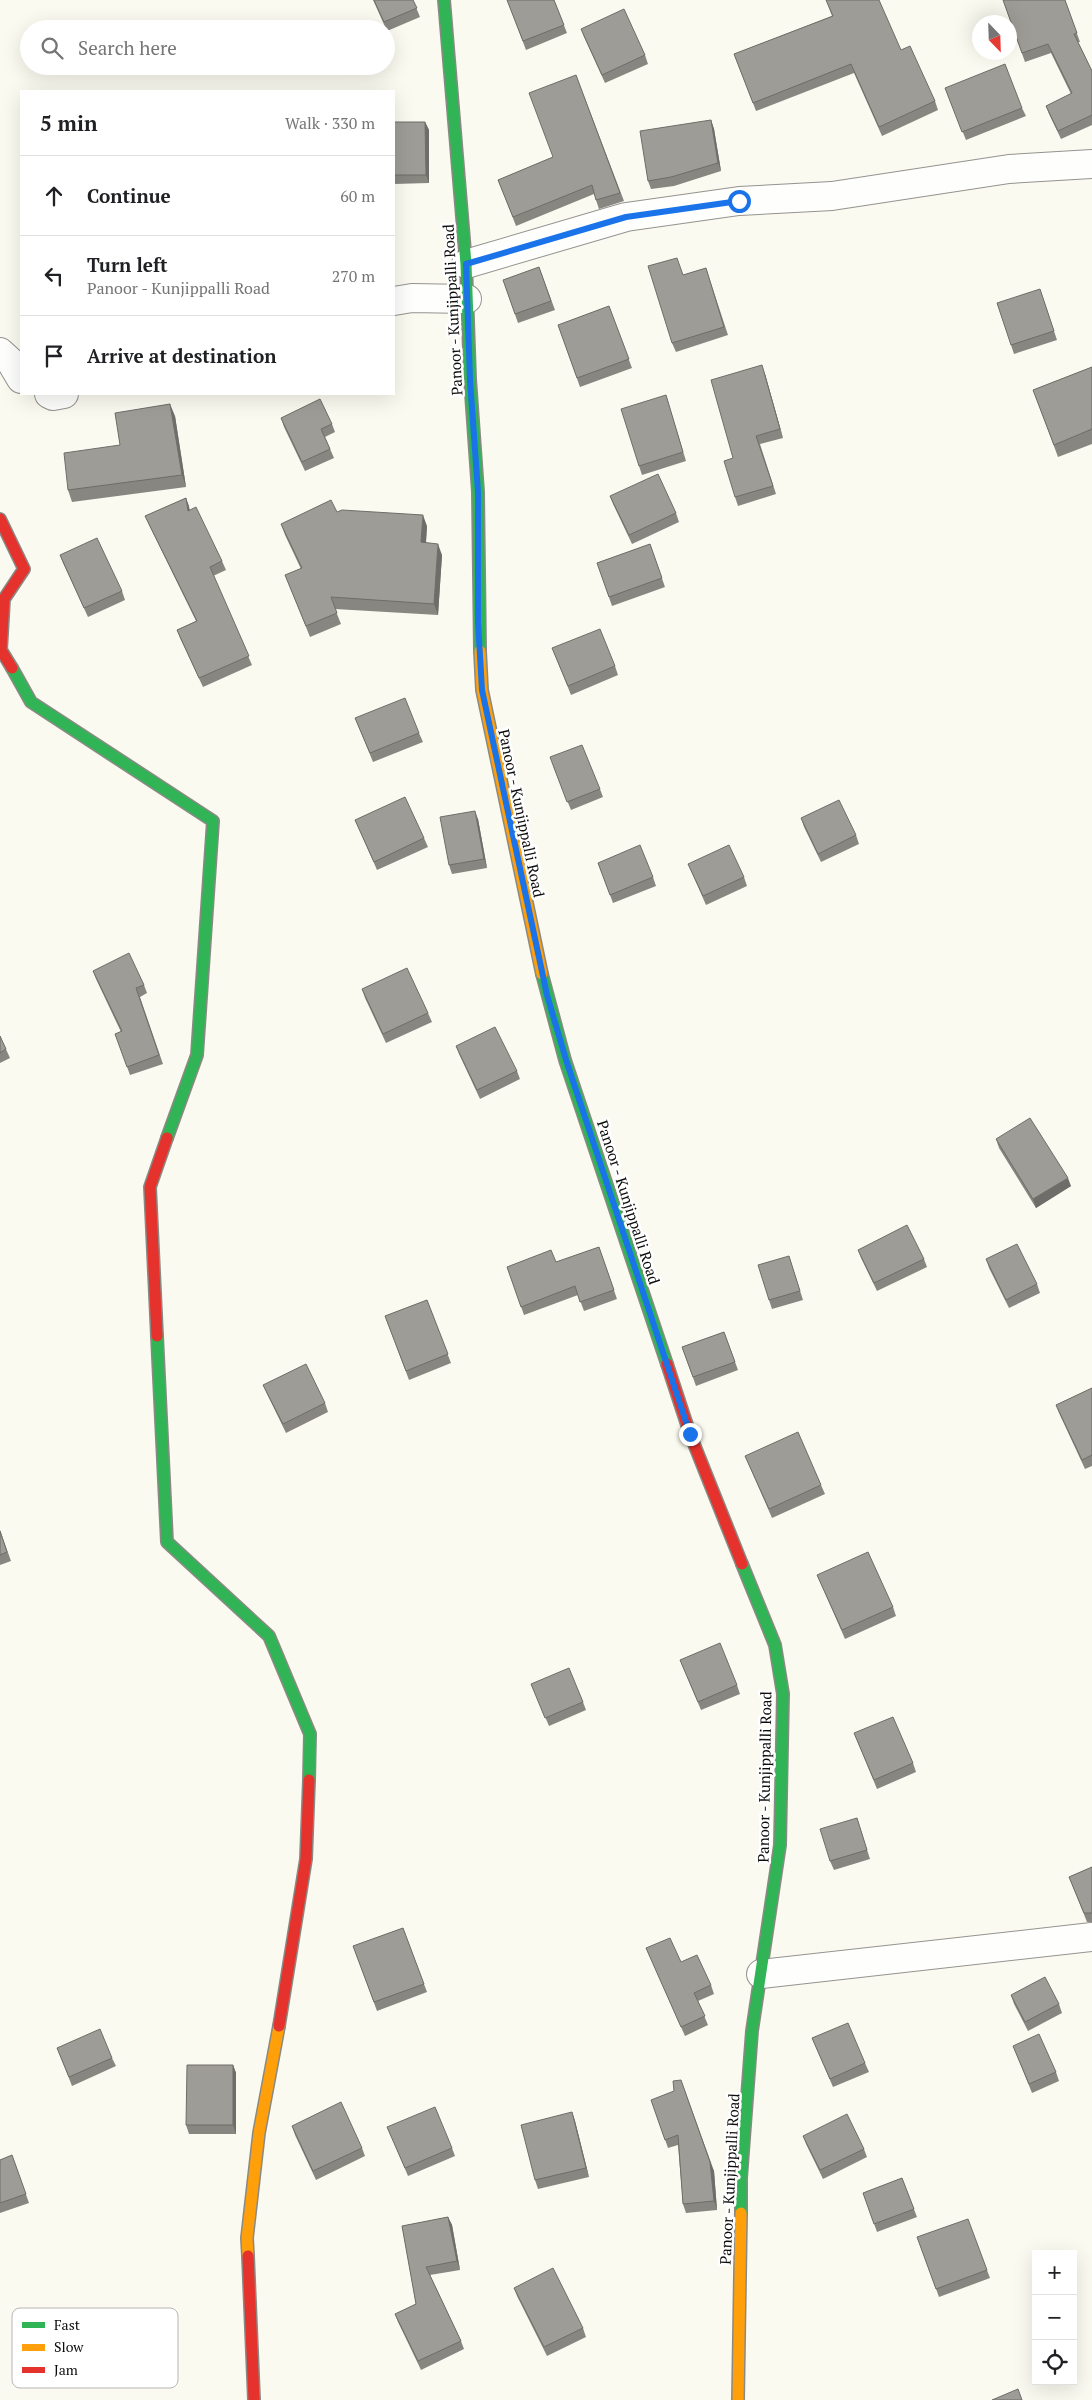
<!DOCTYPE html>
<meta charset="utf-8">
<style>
:root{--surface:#fff;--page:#f6f6f6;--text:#202124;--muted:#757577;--line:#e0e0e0}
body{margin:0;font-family:"PT Serif",serif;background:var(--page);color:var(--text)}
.controls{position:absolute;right:15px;bottom:15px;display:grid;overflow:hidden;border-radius:0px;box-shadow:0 5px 20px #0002}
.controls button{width:45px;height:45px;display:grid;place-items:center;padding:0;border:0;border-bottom:1px solid var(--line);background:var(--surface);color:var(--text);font:25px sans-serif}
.compass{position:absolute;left:972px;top:15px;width:45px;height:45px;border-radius:50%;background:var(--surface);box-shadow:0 5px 20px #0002;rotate:157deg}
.stop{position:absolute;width:15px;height:15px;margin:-11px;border:4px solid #1a73e8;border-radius:50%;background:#fff}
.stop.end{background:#1a73e8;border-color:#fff;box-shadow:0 1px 5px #0008}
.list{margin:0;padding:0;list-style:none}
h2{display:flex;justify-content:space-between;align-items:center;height:65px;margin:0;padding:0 20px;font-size:21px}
h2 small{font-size:16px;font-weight:400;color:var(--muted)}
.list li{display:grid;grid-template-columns:32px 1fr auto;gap:15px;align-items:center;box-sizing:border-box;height:80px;padding:0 20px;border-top:1px solid var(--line)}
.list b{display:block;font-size:19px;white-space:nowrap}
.list p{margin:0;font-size:16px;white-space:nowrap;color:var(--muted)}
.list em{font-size:16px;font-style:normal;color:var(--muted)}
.icon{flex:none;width:28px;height:28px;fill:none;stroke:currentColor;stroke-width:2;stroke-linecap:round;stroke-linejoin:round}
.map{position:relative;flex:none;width:1092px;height:2400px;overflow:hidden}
.search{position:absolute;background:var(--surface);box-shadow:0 5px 20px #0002;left:20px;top:20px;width:375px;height:55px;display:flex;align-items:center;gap:12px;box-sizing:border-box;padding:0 18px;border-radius:28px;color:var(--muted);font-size:19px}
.panel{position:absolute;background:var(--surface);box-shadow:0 5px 20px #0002;left:20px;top:90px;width:375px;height:305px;border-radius:0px}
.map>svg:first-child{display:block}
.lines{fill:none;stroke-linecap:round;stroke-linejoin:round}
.street-casing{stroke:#94938f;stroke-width:30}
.fast-casing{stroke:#8a8a85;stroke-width:14}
.slow-casing{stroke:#8a8a85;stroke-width:14}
.jam-casing{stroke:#8a8a85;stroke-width:14}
.street{stroke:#fefefd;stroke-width:28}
.fast{stroke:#30b455;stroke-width:11}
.slow{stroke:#ff9f0a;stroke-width:11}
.jam{stroke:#e5322d;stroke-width:11}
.wall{fill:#888681}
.shaded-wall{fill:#6f6d69}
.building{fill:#9e9c96;stroke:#6f6d69}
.route{stroke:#1a73e8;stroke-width:6}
.labels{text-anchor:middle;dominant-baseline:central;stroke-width:5;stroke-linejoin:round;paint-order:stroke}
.street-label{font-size:15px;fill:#0c0c0c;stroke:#fff}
.key{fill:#fff;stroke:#b6b6b6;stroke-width:1}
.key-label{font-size:14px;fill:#0c0c0c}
</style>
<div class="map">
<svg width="1092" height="2400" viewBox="0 0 1092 2400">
<rect width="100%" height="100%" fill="#fbfaf0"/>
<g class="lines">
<defs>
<path id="street" d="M 466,264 L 626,217 L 739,201 L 832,196 L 1009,169 L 1092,164
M 394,301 L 412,298 L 467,299
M 0,352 L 11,362 L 21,379
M 49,394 L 53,396 L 64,394
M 761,1974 L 1092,1937"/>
<path id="fast" d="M 444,0 L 466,264 L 470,379 L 478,492 L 480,651
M 12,668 L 31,702 L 213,821 L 197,1055 L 167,1138
M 542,974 L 565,1060 L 667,1364
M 157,1336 L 167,1542 L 269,1636 L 310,1734 L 309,1780
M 741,2213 L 741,2178 L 752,2031 L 780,1845 L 783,1694 L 775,1645 L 742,1564"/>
<path id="slow" d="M 480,651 L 482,690 L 542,974
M 248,2256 L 247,2238 L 259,2133 L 279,2026
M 738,2400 L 741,2213"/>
<path id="jam" d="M 0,519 L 24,569 L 4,599 L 1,650 L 12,668
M 157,1336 L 150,1187 L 167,1138
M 667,1364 L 690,1434 L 742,1564
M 279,2026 L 306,1859 L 309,1780
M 248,2256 L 254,2400"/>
</defs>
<use href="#street" class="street-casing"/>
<use href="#fast" class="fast-casing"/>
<use href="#slow" class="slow-casing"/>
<use href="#jam" class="jam-casing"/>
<use href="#street" class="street"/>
<use href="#fast" class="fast"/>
<use href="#slow" class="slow"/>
<use href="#jam" class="jam"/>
</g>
<path class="wall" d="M 373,0 L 413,0 L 420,17 L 387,31 Z
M 507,0 L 554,0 L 567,33 L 526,50 Z
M 826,0 L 901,50 L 935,101 L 938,110 L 882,136 L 854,73 L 756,111 L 734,54 L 832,16 Z
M 1003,0 L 1065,0 L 1080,42 L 1078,42 L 1092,71 L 1092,125 L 1061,139 L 1049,114 L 1046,106 L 1071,94 L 1051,53 L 1025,62 Z
M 581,29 L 645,55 L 648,64 L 605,83 L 584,37 Z
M 576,75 L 624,201 L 599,209 L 594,194 L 516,226 L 498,180 L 553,157 Z
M 945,88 L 1022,108 L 1026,116 L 966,140 Z
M 711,120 L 714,129 L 721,171 L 674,186 L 651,189 L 648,181 Z
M 394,122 L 425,122 L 429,130 L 429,183 L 394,184 Z
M 539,267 L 555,310 L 518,323 L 503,280 Z
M 706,268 L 728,335 L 676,352 L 672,343 L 683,275 Z
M 1043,298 L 1057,340 L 1014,354 L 1011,345 Z
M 609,306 L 632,368 L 580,387 L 558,325 Z
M 1092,367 L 1092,444 L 1058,457 L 1033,390 Z
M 765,374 L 783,438 L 760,444 L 776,494 L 738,506 L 735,497 L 733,458 Z
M 666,395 L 686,461 L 642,475 L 639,466 Z
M 175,416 L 186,487 L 72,502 L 68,490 L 120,445 Z
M 281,418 L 332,424 L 335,432 L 325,437 L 334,458 L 305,471 L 284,427 Z
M 610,496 L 676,513 L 679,522 L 632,544 L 613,504 Z
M 186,498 L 190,511 L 222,561 L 226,570 L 213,576 L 252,665 L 203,687 L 180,638 L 177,630 L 196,621 L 149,525 L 145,516 Z
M 337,512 L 427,526 L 426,543 L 442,555 L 438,615 L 335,609 L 341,624 L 310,637 L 285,575 L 301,569 L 285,535 L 281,524 Z
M 650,544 L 665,587 L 612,606 L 597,563 Z
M 60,555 L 122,591 L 125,600 L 88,617 L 63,563 Z
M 552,648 L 615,666 L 618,675 L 571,695 Z
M 355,718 L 419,733 L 423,742 L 373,762 Z
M 553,766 L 600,789 L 603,797 L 571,810 Z
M 801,818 L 856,835 L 859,844 L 821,862 L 804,827 Z
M 478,819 L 487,868 L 452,874 L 449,865 Z
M 355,820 L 424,838 L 428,847 L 377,870 Z
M 598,863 L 653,877 L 656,886 L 613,903 Z
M 688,864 L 744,877 L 747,886 L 706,905 Z
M 93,971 L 144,985 L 147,993 L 140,997 L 163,1064 L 130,1075 L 115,1034 L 121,1032 L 96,979 Z
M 362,989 L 428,1013 L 432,1022 L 386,1043 L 365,998 Z
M 0,1036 L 10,1058 L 0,1063 Z
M 456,1046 L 517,1071 L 520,1079 L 480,1099 L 459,1054 Z
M 996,1139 L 1071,1186 L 1036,1208 L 999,1148 Z
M 599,1247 L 617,1299 L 584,1311 L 578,1295 L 524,1315 L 507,1267 L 556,1262 Z
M 858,1250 L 924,1259 L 927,1267 L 877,1291 L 861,1258 Z
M 789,1256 L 803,1300 L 772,1309 L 769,1300 Z
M 986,1259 L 1037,1284 L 1040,1293 L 1009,1308 L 989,1268 Z
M 427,1300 L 451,1363 L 409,1380 L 385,1316 Z
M 724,1332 L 738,1370 L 696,1386 L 682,1347 Z
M 263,1385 L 325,1403 L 328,1412 L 286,1433 L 267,1394 Z
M 1092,1388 L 1092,1466 L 1085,1469 L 1059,1413 L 1056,1405 Z
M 745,1456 L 821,1485 L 825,1494 L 772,1518 Z
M 0,1530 L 11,1561 L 0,1565 Z
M 817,1575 L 893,1607 L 896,1616 L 845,1639 Z
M 680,1660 L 737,1685 L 740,1694 L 701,1710 Z
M 531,1684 L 583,1702 L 586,1710 L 549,1726 Z
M 854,1733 L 913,1763 L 916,1772 L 877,1789 Z
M 857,1818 L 870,1859 L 834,1870 L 830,1861 Z
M 1092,1867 L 1092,1922 L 1087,1922 L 1069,1877 Z
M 403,1928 L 427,1992 L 377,2011 L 353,1946 Z
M 646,1948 L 681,1962 L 711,1985 L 714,1994 L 698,2001 L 708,2025 L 685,2036 Z
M 1011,1995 L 1059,2004 L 1062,2013 L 1028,2031 L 1014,2004 Z
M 812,2038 L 865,2063 L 869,2072 L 833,2087 Z
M 1013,2046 L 1056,2072 L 1059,2081 L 1032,2093 Z
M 57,2048 L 112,2058 L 116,2066 L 72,2086 Z
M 233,2065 L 236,2073 L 236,2134 L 189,2134 L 186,2125 Z
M 651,2100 L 714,2171 L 717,2210 L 686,2213 L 683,2204 L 678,2145 L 668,2148 Z
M 572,2112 L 575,2121 L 589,2177 L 538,2189 L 535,2180 Z
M 292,2126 L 362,2148 L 365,2156 L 316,2180 L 295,2135 Z
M 387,2127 L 452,2148 L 455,2156 L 408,2176 Z
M 803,2136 L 864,2149 L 867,2157 L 823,2179 L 806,2144 Z
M 12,2155 L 29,2203 L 0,2213 L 0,2160 Z
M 902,2178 L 917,2217 L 877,2232 L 863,2193 Z
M 448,2217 L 452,2225 L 460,2270 L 430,2275 L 461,2341 L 464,2349 L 421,2370 L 398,2322 L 395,2314 L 416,2304 L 402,2226 Z
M 917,2237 L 987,2270 L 990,2278 L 939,2297 Z
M 514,2288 L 583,2328 L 586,2337 L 547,2356 L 517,2296 Z"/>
<path class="shaded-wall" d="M 711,120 L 714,129 L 721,171 L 718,163 Z
M 425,122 L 429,130 L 429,183 L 426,175 Z
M 762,365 L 765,374 L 783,438 L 780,429 Z
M 170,404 L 175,416 L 186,487 L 182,475 Z
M 186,498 L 189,506 L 191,520 L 188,511 Z
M 423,515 L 427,526 L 425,554 L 421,542 Z
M 438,544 L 442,555 L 438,615 L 434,604 Z
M 475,811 L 478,819 L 487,868 L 484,859 Z
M 1068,1178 L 1071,1186 L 1036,1208 L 1033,1199 Z
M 233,2065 L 236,2073 L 236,2134 L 233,2125 Z
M 681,2080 L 714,2171 L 717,2210 L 714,2201 Z
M 572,2112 L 575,2121 L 589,2177 L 586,2168 Z
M 448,2217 L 452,2225 L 460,2270 L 457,2261 Z"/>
<path class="building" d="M 374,0 L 413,0 L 417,8 L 384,22 Z
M 507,0 L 554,0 L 564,25 L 523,41 Z
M 826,0 L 879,0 L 901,50 L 910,46 L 935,101 L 879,127 L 851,64 L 753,103 L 734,54 L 833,16 Z
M 1003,0 L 1065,0 L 1077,33 L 1074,34 L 1092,71 L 1092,115 L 1058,131 L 1046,106 L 1072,93 L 1048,44 L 1022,53 Z
M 624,9 L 645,55 L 602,75 L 581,29 Z
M 1005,64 L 1022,108 L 962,132 L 945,88 Z
M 576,75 L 620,193 L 596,200 L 592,185 L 513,217 L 498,180 L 553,157 L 529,93 Z
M 711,120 L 718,163 L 671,177 L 648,181 L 640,131 Z
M 394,122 L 425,122 L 426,175 L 394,175 Z
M 677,258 L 683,275 L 706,268 L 724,327 L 672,343 L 648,266 Z
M 539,267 L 551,301 L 515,314 L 503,280 Z
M 1040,289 L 1054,331 L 1011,345 L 997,303 Z
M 609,306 L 629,359 L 577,378 L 558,325 Z
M 762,365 L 780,429 L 756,436 L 773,486 L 735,497 L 724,461 L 733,458 L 711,380 Z
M 1092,367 L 1092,429 L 1054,445 L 1033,390 Z
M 666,395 L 683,452 L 639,466 L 621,409 Z
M 320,399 L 332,424 L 321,429 L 330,449 L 302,462 L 281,418 Z
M 170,404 L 182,475 L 68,490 L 64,453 L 120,445 L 115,413 Z
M 658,474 L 676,513 L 629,535 L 610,496 Z
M 186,498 L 188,511 L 196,507 L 222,561 L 210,567 L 249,656 L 199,678 L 177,630 L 197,621 L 145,516 Z
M 331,500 L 337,512 L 342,510 L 423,515 L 421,542 L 438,544 L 434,604 L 331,597 L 337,613 L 306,626 L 285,575 L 302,568 L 281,524 Z
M 97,538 L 122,591 L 84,608 L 60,555 Z
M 650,544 L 662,578 L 609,597 L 597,563 Z
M 600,629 L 615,666 L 568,686 L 552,648 Z
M 405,698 L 419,733 L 370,753 L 355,718 Z
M 582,745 L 600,789 L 567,802 L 550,757 Z
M 405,797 L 424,838 L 374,862 L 355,820 Z
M 839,800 L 856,835 L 818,854 L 801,818 Z
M 475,811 L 484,859 L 449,865 L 440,817 Z
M 640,845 L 653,877 L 610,895 L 598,863 Z
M 729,845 L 744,877 L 703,896 L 688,864 Z
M 129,953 L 144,985 L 136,988 L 159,1055 L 127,1067 L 115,1034 L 122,1031 L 93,971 Z
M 407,968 L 428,1013 L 383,1034 L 362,989 Z
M 495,1027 L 517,1071 L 477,1090 L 456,1046 Z
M 0,1036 L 6,1049 L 0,1053 Z
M 1030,1118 L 1068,1178 L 1033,1199 L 996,1139 Z
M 907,1225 L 924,1259 L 874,1283 L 858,1250 Z
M 1017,1244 L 1037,1284 L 1006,1300 L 986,1259 Z
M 599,1247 L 614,1290 L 580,1302 L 575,1286 L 521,1307 L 507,1267 L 551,1250 L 556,1262 Z
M 789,1256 L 800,1291 L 769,1300 L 758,1265 Z
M 427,1300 L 448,1354 L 406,1371 L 385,1316 Z
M 724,1332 L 735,1362 L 693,1377 L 682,1347 Z
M 306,1364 L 325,1403 L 283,1424 L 263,1385 Z
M 1092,1388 L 1092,1455 L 1082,1460 L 1056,1405 Z
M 798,1432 L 821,1485 L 769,1509 L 745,1456 Z
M 0,1531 L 7,1552 L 0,1555 Z
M 868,1552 L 893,1607 L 842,1630 L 817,1575 Z
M 720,1643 L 737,1685 L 698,1702 L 680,1660 Z
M 569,1668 L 583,1702 L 545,1718 L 531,1684 Z
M 893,1717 L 913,1763 L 874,1780 L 854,1733 Z
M 857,1818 L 867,1850 L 830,1861 L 820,1829 Z
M 1092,1867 L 1092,1913 L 1084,1913 L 1069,1877 Z
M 403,1928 L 424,1984 L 374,2002 L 353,1946 Z
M 670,1938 L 681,1962 L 697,1955 L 711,1985 L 694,1993 L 705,2016 L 681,2027 L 646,1948 Z
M 1045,1977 L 1059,2004 L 1025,2022 L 1011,1995 Z
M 848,2023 L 865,2063 L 830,2079 L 812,2038 Z
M 100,2029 L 112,2058 L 69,2077 L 57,2048 Z
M 1039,2034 L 1056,2072 L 1029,2084 L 1013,2046 Z
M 187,2065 L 233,2065 L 233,2125 L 186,2125 Z
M 681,2080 L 710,2162 L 714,2201 L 683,2204 L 678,2135 L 665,2140 L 651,2100 L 674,2091 L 673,2081 Z
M 341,2102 L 362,2148 L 313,2171 L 292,2126 Z
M 435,2107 L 452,2148 L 405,2168 L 387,2127 Z
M 572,2112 L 586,2168 L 535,2180 L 521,2125 Z
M 847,2114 L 864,2149 L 820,2170 L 803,2136 Z
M 12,2155 L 26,2194 L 0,2203 L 0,2160 Z
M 902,2178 L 914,2209 L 874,2224 L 863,2193 Z
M 448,2217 L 457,2261 L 426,2267 L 461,2341 L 418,2361 L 395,2314 L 416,2304 L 402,2226 Z
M 968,2219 L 987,2270 L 936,2289 L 917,2237 Z
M 553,2268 L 583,2328 L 544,2347 L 514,2288 Z
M 1018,2389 L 1022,2400 L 992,2400 Z"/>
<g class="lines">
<path class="route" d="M 690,1434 L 566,1060 L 547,995 L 482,690 L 478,622 L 478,492 L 470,380 L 466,264 L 626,217 L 739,201"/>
</g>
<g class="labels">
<g class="street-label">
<text transform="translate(452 310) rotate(-93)">Panoor - Kunjippalli Road</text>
<text transform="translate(522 813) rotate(78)">Panoor - Kunjippalli Road</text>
<text transform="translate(629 1202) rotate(72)">Panoor - Kunjippalli Road</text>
<text transform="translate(764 1777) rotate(-89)">Panoor - Kunjippalli Road</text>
<text transform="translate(729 2179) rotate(-87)">Panoor - Kunjippalli Road</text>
</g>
</g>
<rect x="12" y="2308" width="166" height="80" rx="8" class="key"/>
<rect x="22" y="2322" width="23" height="6" fill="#30b455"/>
<rect x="22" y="2344" width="23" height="7" fill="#ff9f0a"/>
<rect x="22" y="2367" width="23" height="6" fill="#e5322d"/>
<g class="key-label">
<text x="54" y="2330">Fast</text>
<text x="54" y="2352">Slow</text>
<text x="54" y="2375">Jam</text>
</g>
</svg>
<div class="controls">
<button>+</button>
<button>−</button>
<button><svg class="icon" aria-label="locate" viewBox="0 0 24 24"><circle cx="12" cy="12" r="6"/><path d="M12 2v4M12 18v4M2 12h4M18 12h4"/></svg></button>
</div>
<svg class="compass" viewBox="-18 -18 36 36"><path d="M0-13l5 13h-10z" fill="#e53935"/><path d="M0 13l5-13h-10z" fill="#757577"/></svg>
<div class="stop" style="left:739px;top:201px"></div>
<div class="stop end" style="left:690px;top:1434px"></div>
<div class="search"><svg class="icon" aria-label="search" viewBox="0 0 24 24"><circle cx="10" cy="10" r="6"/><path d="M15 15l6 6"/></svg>Search here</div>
<section class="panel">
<h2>5 min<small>Walk · 330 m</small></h2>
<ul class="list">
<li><svg class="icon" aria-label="ahead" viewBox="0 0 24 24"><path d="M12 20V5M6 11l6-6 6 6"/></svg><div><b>Continue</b></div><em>60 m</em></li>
<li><svg class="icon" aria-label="left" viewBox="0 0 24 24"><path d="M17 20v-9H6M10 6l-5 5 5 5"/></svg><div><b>Turn left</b><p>Panoor - Kunjippalli Road</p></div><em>270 m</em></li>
<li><svg class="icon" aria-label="arrive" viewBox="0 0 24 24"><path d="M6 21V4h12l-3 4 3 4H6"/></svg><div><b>Arrive at destination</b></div></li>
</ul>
</section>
</div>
